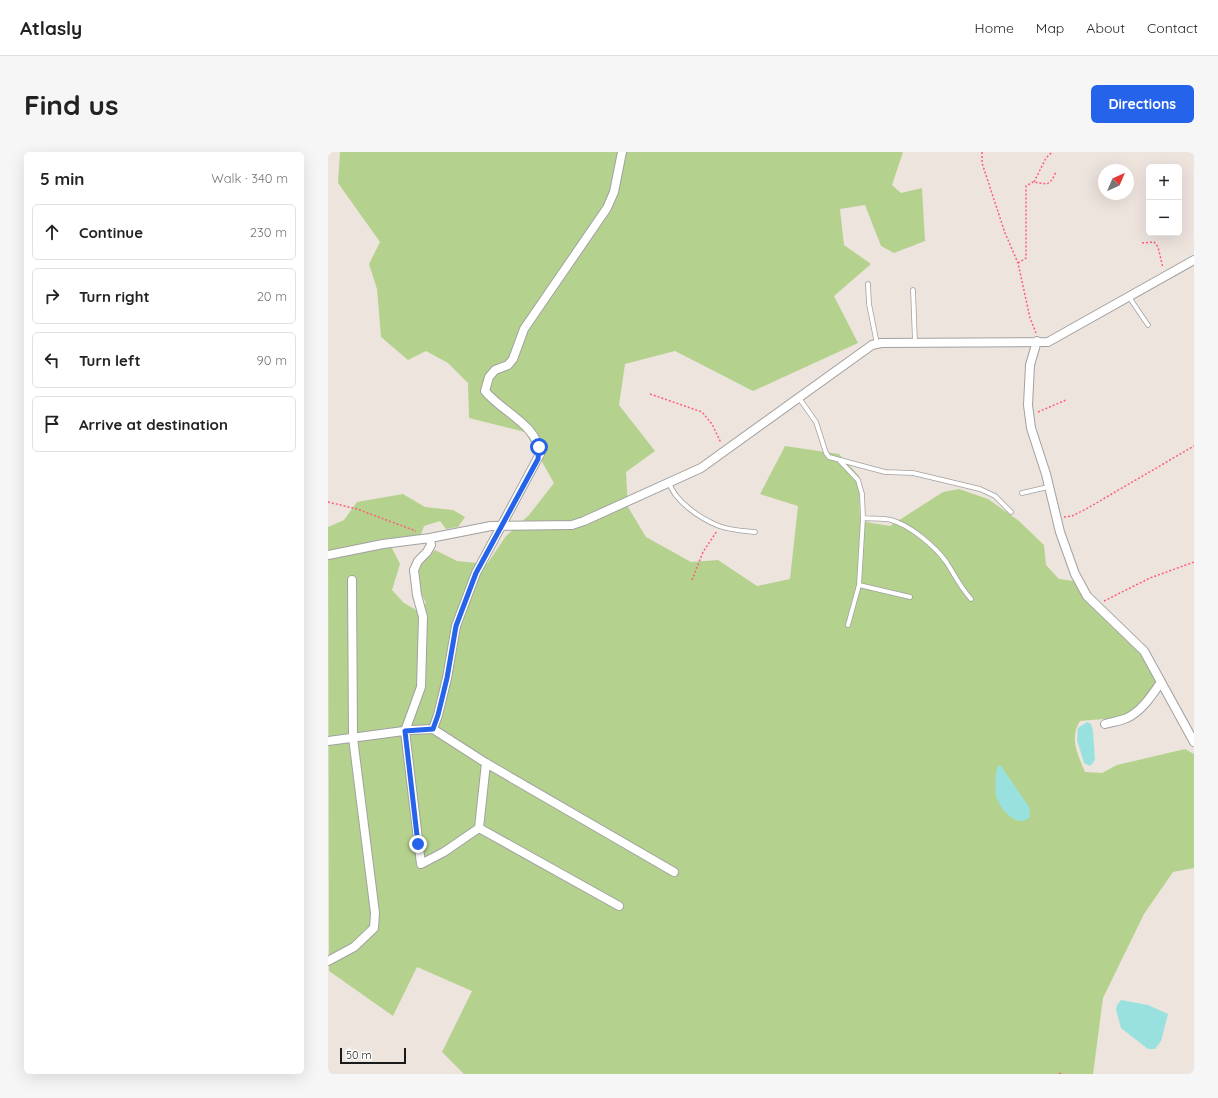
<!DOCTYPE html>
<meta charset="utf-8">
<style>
:root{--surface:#fff;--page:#f6f6f6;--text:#222;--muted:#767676;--line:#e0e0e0;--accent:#2563eb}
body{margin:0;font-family:Quicksand,sans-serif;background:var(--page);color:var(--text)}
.controls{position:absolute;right:12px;top:12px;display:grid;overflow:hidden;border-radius:6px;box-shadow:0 4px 16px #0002}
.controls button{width:36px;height:36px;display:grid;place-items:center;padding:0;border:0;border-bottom:1px solid var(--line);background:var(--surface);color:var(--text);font:20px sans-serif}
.compass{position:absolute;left:770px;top:12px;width:36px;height:36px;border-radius:50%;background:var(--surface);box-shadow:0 4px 16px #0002;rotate:44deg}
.scale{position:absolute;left:12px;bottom:10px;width:66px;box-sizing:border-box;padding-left:4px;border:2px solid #1a1a1a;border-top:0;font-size:11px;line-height:14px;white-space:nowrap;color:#1a1a1a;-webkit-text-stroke:3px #fff;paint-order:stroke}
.stop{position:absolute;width:12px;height:12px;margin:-9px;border:3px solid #2563eb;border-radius:50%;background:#fff}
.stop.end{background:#2563eb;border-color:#fff;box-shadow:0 1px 4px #0008}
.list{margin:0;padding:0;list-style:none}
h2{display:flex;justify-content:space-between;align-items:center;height:52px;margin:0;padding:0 16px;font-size:17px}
h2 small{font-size:13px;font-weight:400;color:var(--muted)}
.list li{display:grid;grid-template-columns:26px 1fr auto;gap:12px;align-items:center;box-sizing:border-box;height:56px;margin:0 8px 8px;padding:0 8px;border:1px solid var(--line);border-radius:6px}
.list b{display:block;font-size:15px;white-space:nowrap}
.list em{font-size:13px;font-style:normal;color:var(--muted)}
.icon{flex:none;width:22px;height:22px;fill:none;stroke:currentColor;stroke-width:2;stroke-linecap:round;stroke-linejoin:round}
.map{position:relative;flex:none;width:866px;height:922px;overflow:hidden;border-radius:6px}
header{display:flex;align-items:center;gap:24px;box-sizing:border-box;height:56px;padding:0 20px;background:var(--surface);border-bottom:1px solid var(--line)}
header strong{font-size:19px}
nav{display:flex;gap:22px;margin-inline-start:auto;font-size:14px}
.intro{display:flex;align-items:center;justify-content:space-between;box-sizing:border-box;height:96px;padding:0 24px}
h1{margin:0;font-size:28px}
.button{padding:10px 18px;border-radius:6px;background:var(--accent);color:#fff;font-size:14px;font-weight:700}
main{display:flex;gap:24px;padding:0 24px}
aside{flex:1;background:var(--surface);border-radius:6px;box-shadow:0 4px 16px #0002}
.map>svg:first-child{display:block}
.forest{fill:#b4d28e}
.water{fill:#99e1de}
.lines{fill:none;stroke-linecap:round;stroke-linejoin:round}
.lane-casing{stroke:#a1a1a1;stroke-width:5.5}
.street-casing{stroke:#a1a1a1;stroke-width:10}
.path{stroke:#ff5e78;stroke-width:1.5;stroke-dasharray:2 2;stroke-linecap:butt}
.lane{stroke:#fff;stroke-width:4}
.street{stroke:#fff;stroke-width:8}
.route{stroke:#2563eb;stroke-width:5}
</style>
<header>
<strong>Atlasly</strong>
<nav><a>Home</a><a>Map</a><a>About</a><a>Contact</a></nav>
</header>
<div class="intro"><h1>Find us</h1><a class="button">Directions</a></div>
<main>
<aside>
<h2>5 min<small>Walk · 340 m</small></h2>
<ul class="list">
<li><svg class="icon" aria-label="ahead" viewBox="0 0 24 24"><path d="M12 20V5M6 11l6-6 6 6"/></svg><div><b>Continue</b></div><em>230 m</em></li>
<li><svg class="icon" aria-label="right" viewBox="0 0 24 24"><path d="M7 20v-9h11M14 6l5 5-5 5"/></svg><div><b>Turn right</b></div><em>20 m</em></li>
<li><svg class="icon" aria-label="left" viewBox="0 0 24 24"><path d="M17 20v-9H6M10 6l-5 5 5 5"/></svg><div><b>Turn left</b></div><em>90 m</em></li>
<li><svg class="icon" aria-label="arrive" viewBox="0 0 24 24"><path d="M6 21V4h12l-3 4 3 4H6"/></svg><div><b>Arrive at destination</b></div></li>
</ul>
</aside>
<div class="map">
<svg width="866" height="922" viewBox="0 0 866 922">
<rect width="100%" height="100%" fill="#eee4de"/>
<path class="forest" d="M 12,0 L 575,0 L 564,33 L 573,41 L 594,36 L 597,89 L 566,101 L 553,94 L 537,53 L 512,57 L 516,93 L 543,112 L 506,144 L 530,191 L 425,239 L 347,199 L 297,212 L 291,253 L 327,299 L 298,320 L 300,355 L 318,385 L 363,410 L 390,408 L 429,434 L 462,427 L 470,354 L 432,342 L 457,294 L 511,302 L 531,324 L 532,369 L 562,374 L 615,340 L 631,337 L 660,347 L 691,369 L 716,393 L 718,413 L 731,427 L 746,429 L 781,472 L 814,500 L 831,530 L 822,543 L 798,565 L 752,569 C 741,586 750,603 757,620 L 774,621 L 789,613 L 857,597 L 866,602 L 866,716 L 845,720 L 816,762 L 775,846 L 765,922 L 136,922 L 114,900 L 144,839 L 89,815 L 65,864 L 1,819 L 0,375 L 16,368 L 29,350 L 75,342 L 97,355 L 125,358 L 137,365 L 130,375 L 118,377 L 112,369 L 96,374 L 92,385 L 65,389 L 64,396 L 72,412 L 64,438 L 76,451 L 88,458 L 98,451 C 85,426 86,417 107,398 L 129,409 L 159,412 L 178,384 L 201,363 L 226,331 L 197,280 L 141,266 L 140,231 L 120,211 L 98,199 L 80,208 L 53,185 L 49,137 L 41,112 L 52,90 L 10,31 Z"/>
<path class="water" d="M 759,570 L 763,572 L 765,579 L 767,608 L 762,614 L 756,611 L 749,588 L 750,576 Z
M 670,613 L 673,614 L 701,655 L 702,665 C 690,678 671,656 668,644 C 667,635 667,622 670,613 Z
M 793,848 L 820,853 L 840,862 L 833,889 L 827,897 L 820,897 L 793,876 L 788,858 L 789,853 Z"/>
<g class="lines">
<defs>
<path id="lane" d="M 540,132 L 541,152 L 549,192
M 585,138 L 587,190
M 801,145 L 820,173
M 471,246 L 488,270 L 498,301 L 501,305 L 557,320 L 585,321 L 652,337 L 667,344 L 683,360
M 512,309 L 530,328 L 534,342 L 535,366 L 531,433 L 520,473
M 341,330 C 346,349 373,367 391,374 C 401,378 416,379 427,380
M 694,341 L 720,335
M 535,366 C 544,367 554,366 563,368 C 582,373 608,395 619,411 C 627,424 633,436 643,447
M 531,433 L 582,445"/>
<path id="street" d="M 709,189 L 702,213 L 700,253 L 703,276 L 718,322 L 732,380 L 747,422 L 759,444 L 816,499 L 866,590
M 102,386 L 103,393 L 99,400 L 90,409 L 86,418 L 89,443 L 95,465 L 93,535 L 77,579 L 93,712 L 116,700 L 151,676 L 158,611
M 0,403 L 55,392 L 102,386 L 163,374 L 244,373 L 256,369 L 373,316 L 544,193 L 553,191 L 720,190 L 866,108
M 777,572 C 784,570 792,569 799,566 C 814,559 824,543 833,530
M 105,577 L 110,563 L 119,526 L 128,474 L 148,421 L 212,302 C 209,272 174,260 157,239 L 161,225 L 167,218 L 180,213 L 185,207 L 196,177 L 279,56 L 286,40 L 294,0
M 0,589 L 83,578 L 105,577 L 158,611 L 346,720
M 151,676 L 291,754
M 0,809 L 26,795 L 46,776 L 47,761 L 25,586 L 24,428"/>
</defs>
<use href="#lane" class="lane-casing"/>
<use href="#street" class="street-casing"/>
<path class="path" d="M 654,0 L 654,11 L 677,81 L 690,111 L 702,166 L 708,181
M 864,0 L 866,4
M 706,30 L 718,6 L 724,0
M 814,91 L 826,90 L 830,95 L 835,116
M 690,111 L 698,106 L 698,34 L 705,30 L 719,32 L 724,28 L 728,20
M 322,242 L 374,260 L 384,272 L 393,291
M 710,260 L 738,248
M 0,350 L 29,357 L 88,379
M 736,365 L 744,364 L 758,357 L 866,294
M 364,428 L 375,400 L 389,379
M 776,449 L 822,426 L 866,410
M 731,921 L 733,922"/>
<use href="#lane" class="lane"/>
<use href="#street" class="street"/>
</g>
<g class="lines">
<path class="route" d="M 90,692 L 77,579 L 105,577 L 110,563 L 119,526 L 128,474 L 148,421 L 210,307 L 211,295"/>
</g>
</svg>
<div class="controls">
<button>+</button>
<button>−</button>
</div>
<svg class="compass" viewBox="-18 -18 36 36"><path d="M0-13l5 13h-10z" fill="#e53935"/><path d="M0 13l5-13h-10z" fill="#767676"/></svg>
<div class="scale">50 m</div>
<div class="stop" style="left:211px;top:295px"></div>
<div class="stop end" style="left:90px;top:692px"></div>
</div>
</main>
